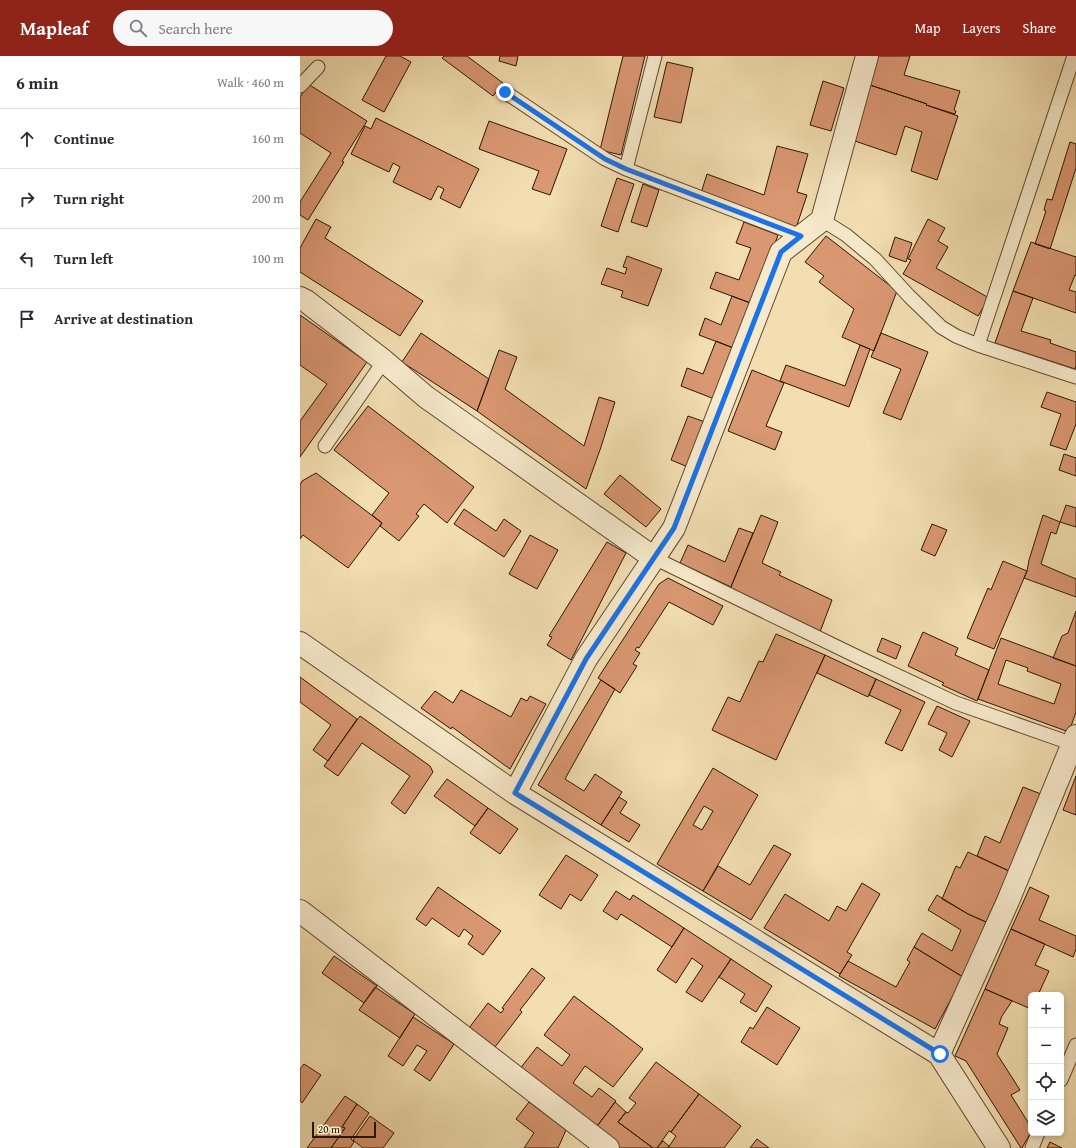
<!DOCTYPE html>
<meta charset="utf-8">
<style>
:root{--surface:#fff;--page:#f7f7f7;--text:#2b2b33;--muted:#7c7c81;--line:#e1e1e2;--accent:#8f2418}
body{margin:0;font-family:"Gentium Book Plus",serif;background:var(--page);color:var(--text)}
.controls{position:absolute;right:12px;bottom:12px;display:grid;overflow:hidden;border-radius:6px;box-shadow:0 2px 6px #0003}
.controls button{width:36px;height:36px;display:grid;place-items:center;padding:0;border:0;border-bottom:1px solid var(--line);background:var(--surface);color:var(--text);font:20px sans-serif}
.scale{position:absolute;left:12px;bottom:10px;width:64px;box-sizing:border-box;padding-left:4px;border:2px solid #2c1702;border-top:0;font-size:11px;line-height:14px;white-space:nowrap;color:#2c1702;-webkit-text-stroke:3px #f7eacc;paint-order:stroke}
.stop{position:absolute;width:12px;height:12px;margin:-9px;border:3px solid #1a73e8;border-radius:50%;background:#fff}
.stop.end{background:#1a73e8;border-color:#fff;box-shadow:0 1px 4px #0008}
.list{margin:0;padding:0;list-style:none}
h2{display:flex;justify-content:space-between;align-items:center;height:52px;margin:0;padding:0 16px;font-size:17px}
h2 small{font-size:13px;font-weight:400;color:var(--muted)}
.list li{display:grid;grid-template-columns:26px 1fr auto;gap:12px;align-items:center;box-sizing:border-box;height:60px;padding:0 16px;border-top:1px solid var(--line)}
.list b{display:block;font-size:15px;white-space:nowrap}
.list em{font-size:13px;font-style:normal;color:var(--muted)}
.icon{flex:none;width:22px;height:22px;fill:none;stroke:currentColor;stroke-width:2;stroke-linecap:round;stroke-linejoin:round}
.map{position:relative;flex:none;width:776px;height:1092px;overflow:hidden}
header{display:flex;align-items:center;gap:24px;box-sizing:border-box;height:56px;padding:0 20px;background:var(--accent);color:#fff}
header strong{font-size:19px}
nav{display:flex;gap:22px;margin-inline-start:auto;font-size:14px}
.search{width:280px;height:36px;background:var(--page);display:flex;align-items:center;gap:10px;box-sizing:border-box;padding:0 14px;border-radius:22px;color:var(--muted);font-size:15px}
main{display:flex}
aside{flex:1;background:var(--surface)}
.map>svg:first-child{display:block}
.building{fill:#d99772;stroke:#2c1702;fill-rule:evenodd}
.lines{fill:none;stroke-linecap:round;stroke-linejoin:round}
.lane-casing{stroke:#5e492e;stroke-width:15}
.street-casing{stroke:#5e492e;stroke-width:24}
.lane{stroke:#f7eacc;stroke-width:13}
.street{stroke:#f7eacc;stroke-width:22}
.route{stroke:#1a73e8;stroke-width:5}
</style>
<header>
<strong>Mapleaf</strong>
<div class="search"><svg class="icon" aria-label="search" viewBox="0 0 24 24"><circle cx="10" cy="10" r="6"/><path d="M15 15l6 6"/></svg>Search here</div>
<nav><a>Map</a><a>Layers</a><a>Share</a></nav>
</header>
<main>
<aside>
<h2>6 min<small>Walk · 460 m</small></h2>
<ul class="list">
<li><svg class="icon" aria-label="ahead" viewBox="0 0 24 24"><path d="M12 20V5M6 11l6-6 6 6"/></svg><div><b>Continue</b></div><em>160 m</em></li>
<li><svg class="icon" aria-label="right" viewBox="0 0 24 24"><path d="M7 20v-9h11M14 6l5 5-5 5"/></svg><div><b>Turn right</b></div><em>200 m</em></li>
<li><svg class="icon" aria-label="left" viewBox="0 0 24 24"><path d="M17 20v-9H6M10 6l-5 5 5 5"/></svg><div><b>Turn left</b></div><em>100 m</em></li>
<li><svg class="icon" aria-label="arrive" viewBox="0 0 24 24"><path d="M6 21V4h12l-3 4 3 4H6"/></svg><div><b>Arrive at destination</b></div></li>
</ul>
</aside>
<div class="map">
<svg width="776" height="1092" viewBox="0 0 776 1092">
<rect width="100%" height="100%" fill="#f2deb1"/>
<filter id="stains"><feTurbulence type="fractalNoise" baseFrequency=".005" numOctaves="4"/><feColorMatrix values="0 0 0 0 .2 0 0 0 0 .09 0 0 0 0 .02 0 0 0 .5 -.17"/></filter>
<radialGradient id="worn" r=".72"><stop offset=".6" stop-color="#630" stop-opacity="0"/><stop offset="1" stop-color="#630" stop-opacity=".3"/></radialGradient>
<path class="building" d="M 86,0 L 100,0 L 111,6 L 84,56 L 62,44 Z
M 144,0 L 167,0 L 203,27 L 193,40 L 142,2 Z
M 200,0 L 218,0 L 216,10 L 199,5 Z
M 323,0 L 345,0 L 321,99 L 300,94 Z
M 576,0 L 610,0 L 604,19 L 660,35 L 654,54 L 656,55 L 655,58 L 626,49 L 627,48 L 567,28 Z
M 367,6 L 393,12 L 381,67 L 354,61 Z
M 523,25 L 544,32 L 531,75 L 510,69 Z
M 8,28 L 67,65 L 42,105 L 44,106 L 8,164 L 0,159 L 0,146 L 31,97 L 0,77 L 0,41 Z
M 567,28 L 627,48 L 626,49 L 658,60 L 637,124 L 611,115 L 622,76 L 605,70 L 596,99 L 549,83 Z
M 76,62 L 179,113 L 160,152 L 140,142 L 144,133 L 138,130 L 131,144 L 93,126 L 100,111 L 93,107 L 89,116 L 51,98 L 65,70 L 71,73 Z
M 189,65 L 267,93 L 250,139 L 232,133 L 239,115 L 179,93 Z
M 770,86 L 776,88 L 776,112 L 750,193 L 735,188 L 746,155 L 744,154 L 747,143 L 752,144 Z
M 477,90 L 508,98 L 497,136 L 507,139 L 496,172 L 401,137 L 407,118 L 464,139 Z
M 317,122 L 334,128 L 318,176 L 301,170 Z
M 343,128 L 359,134 L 347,171 L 331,166 Z
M 16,163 L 31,171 L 25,182 L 123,245 L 100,280 L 0,216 L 0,192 Z
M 628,163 L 645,172 L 638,185 L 648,191 L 636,212 L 689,242 L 678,260 L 603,218 L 611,204 L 608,203 Z
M 444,166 L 478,179 L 453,248 L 410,232 L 416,216 L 439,224 L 451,192 L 436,187 Z
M 526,180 L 597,235 L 574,295 L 542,281 L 554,253 L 519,226 L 524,220 L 505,206 Z
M 595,181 L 612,187 L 606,206 L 589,200 Z
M 731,186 L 776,201 L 776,220 L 775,219 L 769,234 L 776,236 L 776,257 L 713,235 Z
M 327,200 L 362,213 L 348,250 L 321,241 L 323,235 L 301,228 L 307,212 L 325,218 L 327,212 L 323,211 Z
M 713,235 L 733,242 L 721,275 L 751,284 L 750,287 L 776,296 L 776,309 L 775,313 L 695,287 Z
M 432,240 L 453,248 L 436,293 L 399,279 L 405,262 L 421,269 Z
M 0,259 L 67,306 L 0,401 L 0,365 L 27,328 L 0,309 Z
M 121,277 L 189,323 L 177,355 L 102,306 Z
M 581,277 L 628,296 L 601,364 L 583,357 L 601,313 L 571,301 Z
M 416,285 L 436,293 L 417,344 L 381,330 L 387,312 L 403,318 Z
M 560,289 L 570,293 L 549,351 L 480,325 L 486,309 L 545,330 Z
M 199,294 L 217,301 L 205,333 L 284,390 L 299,341 L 315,346 L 301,391 L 286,433 L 177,355 Z
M 452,314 L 484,327 L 466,370 L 482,376 L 475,394 L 428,375 Z
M 747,336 L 776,346 L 776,368 L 766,394 L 750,389 L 761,358 L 741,351 Z
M 68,350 L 174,431 L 147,467 L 124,448 L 116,458 L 119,460 L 99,485 L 80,470 L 82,467 L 72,459 L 89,437 L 34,394 Z
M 388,360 L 405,366 L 388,411 L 371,404 Z
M 764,398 L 776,402 L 776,420 L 759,414 Z
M 16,417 L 82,467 L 48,512 L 3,479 L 0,483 L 0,429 L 2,425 Z
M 320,419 L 361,453 L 346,471 L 304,438 Z
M 766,449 L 776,452 L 776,471 L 760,466 Z
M 164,453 L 196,475 L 204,463 L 221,475 L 204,501 L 154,468 Z
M 461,459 L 478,466 L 462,507 L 481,516 L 479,519 L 532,544 L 520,576 L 430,533 Z
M 743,459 L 760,466 L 756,478 L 751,476 L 741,508 L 776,523 L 776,541 L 724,522 L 727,515 L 729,504 Z
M 632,468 L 647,474 L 635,500 L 621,494 Z
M 439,472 L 453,477 L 431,531 L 380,507 L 388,489 L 425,506 Z
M 230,479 L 258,494 L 237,533 L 209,518 Z
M 307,486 L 326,497 L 271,604 L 247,589 L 252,581 L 249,580 Z
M 703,505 L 727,515 L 694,593 L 667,582 L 688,532 L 691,534 Z
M 368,522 L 423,550 L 413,569 L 369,546 L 339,592 L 337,591 L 335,594 L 340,597 L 333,608 L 337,610 L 320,637 L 298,622 L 359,528 Z
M 776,555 L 776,610 L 753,602 L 762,580 L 768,577 Z
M 623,576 L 658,592 L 655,599 L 689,614 L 677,645 L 642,629 L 644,627 L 608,610 Z
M 476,578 L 525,599 L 476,704 L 412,674 L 428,641 L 440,646 L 459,605 L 463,606 Z
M 582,582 L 601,590 L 596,603 L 577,595 Z
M 701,582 L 776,610 L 776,656 L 769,676 L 678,643 ZM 706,604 L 728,612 L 727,615 L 761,628 L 754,648 L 698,628 Z
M 525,599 L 576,623 L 568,641 L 517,617 Z
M 0,621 L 57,663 L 28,705 L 13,694 L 31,669 L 0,646 Z
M 576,623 L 625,646 L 602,695 L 585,687 L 601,654 L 569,639 Z
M 301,624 L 315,633 L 265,723 L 284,735 L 295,718 L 322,736 L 301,769 L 238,729 Z
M 161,634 L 211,661 L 221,642 L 227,645 L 230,640 L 246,648 L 210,713 L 152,671 L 151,673 L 121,652 L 135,635 L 153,647 Z
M 637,650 L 670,665 L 652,701 L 639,694 L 647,677 L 628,668 Z
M 60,660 L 130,710 L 133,716 L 105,758 L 91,747 L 110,720 L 62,687 L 38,720 L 24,710 Z
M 413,712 L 458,739 L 403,835 L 357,808 ZM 404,750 L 413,755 L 402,774 L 393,769 Z
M 776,720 L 776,759 L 763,754 Z
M 147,723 L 188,752 L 175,770 L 134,740 Z
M 723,731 L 741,738 L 709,815 L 677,800 L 685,780 L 700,787 Z
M 319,741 L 327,746 L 320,757 L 340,769 L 329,786 L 301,769 Z
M 188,752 L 218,773 L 200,798 L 170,777 Z
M 474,789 L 491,798 L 451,864 L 403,835 L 418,810 L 450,829 Z
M 668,796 L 709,815 L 686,866 L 668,858 L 642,843 L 656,810 L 660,812 Z
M 266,799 L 298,819 L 281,845 L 270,838 L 261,853 L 239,839 Z
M 562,827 L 580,838 L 547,896 L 552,899 L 540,918 L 464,872 L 485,838 L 529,865 L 537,850 L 546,855 Z
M 138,831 L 201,875 L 183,899 L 168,888 L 173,880 L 164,873 L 159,881 L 132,862 L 126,870 L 116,863 Z
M 730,831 L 749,840 L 739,864 L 776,880 L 776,893 L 773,901 L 711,873 Z
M 316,835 L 330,844 L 333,839 L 384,872 L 372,891 L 321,858 L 317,864 L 303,855 Z
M 637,839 L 668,858 L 686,866 L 663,921 L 614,891 L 622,877 L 652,895 L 661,874 L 628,854 Z
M 384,872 L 431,903 L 402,946 L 386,936 L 403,910 L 392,902 L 376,927 L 357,914 Z
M 711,873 L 745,888 L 735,909 L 749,915 L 738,939 L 731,939 L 731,953 L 685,933 Z
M 614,891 L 663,921 L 635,973 L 539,920 L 548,905 L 596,931 L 610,906 L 607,904 Z
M 34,900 L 77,930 L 64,947 L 22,917 Z
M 431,903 L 472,930 L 456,956 L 440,946 L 445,938 L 419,921 Z
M 232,912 L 245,922 L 220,954 L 222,956 L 195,991 L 169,972 L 188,947 L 201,957 L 204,953 L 202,952 Z
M 75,931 L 115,958 L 100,982 L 59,954 Z
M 685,933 L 712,945 L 702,960 L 699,968 L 708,972 L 697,998 L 720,1034 L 711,1039 L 731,1071 L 731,1076 L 722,1092 L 721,1092 L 666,1005 L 655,1000 Z
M 274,940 L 343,993 L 313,1031 L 285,1010 L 273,1027 L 292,1041 L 299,1032 L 316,1045 L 295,1073 L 219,1014 L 237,991 L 262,1010 L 270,999 L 244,979 Z
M 467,951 L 500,972 L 477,1009 L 441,986 L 450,971 L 453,973 Z
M 113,961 L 154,988 L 130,1025 L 114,1014 L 127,995 L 117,989 L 103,1010 L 88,1000 Z
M 356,1006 L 399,1038 L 371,1076 L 369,1075 L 357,1092 L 353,1092 L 318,1066 L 326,1056 L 328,1057 L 336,1047 L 329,1042 Z
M 4,1008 L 21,1019 L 2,1047 L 0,1045 L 0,1013 Z
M 399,1038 L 441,1070 L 424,1092 L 368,1092 L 376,1080 L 371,1076 Z
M 45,1040 L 57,1048 L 42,1071 L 45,1072 L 31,1092 L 7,1092 Z
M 229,1046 L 266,1074 L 258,1092 L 224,1092 L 234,1077 L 216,1063 Z
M 315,1046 L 326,1056 L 318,1066 L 353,1092 L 320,1092 L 295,1073 Z
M 57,1048 L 69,1057 L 51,1083 L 54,1086 L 50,1092 L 31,1092 L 45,1072 L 42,1071 Z
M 70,1060 L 94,1077 L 83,1092 L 63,1092 L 53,1084 Z
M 457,1083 L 469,1092 L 450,1092 Z
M 363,1085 L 369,1090 L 368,1092 L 357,1092 Z
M 750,1086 L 762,1092 L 747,1092 Z"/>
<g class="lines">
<defs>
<path id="lane" d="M 774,0 L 678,289 L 776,321
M 0,30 L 18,11
M 205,36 L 305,103 L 326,113 L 501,180
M 326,113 L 355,0
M 522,164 L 546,179 L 575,203 L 609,240 L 641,271 L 656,280 L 678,289
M 25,390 L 84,305
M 354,502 L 560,602 L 656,647 L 773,688
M 761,1024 L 776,989
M 732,1092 L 738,1077"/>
<path id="street" d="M 0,242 L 6,245 L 84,305 L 126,341 L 354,502 L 286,603 L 215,737
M 354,502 L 374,472 L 481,196 L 522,164 L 567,0
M 0,587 L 215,737 L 639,998 L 699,1092
M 0,855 L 308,1092
M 639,998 L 708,845 L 776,680"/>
</defs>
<use href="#lane" class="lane-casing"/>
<use href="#street" class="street-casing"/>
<use href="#lane" class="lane"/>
<use href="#street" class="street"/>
</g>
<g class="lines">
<path class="route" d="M 205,36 L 305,103 L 326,113 L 501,180 L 481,196 L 374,472 L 286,603 L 215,737 L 640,998"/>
</g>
<rect width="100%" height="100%" filter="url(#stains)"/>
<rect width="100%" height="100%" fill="url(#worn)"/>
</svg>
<div class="controls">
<button>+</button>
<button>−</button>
<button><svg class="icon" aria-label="locate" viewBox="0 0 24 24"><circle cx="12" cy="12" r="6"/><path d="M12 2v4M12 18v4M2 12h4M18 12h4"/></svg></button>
<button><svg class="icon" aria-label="layers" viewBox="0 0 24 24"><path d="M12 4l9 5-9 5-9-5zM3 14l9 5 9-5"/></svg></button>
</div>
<div class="scale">20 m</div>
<div class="stop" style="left:640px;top:998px"></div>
<div class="stop end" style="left:205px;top:36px"></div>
</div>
</main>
